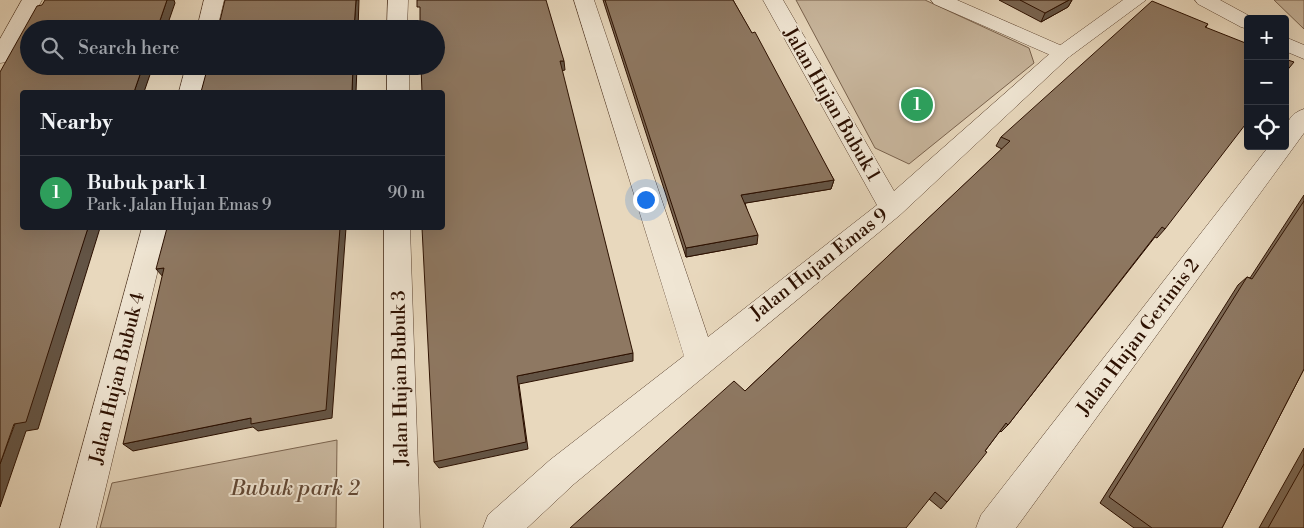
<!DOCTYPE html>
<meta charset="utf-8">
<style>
:root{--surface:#171b24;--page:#242831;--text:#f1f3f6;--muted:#9ea1a6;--line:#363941;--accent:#c59692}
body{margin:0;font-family:"Libre Bodoni",serif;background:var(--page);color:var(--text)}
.controls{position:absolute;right:15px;top:15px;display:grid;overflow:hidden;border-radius:5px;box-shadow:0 5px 20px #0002}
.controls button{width:45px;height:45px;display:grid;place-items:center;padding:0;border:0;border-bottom:1px solid var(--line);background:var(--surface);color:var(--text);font:25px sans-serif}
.you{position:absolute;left:645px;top:199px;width:18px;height:18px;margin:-12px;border:4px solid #fff;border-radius:50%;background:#1a73e8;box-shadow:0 0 0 8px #1a73e833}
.badge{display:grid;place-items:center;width:32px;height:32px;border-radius:50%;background:var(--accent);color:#fff;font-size:16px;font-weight:700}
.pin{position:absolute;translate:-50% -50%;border:2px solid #fff;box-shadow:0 1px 5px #0006}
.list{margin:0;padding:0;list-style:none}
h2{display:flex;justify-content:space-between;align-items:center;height:65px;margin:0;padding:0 20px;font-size:21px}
h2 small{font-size:16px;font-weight:400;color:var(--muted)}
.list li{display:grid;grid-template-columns:32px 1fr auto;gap:15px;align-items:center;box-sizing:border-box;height:75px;padding:0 20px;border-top:1px solid var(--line)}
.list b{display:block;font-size:19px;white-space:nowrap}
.list p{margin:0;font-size:16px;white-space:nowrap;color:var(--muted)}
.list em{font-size:16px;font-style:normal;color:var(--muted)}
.icon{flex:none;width:28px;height:28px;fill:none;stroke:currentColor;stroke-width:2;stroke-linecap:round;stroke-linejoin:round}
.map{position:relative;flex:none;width:1304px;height:528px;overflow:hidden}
.search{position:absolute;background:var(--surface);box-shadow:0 5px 20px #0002;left:20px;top:20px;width:425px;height:55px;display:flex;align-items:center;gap:12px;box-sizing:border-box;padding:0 18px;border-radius:28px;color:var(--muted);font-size:19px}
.panel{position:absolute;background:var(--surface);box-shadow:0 5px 20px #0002;left:20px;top:90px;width:425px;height:140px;border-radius:5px}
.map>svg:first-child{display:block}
.green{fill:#c8b69d;stroke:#7a634e}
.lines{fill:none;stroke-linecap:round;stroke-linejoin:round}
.minor-casing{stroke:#5b422f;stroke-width:1}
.tertiary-casing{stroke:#5b422f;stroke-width:1}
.minor{fill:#f0e6d4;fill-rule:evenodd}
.tertiary{fill:#f0e6d4;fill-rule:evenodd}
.wall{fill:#7a6754;stroke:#2c1000}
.shaded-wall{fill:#635445;stroke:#2c1000}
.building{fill:#8e7862;stroke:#2c1000}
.labels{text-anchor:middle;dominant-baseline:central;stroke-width:4;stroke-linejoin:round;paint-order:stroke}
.street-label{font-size:19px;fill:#2c1000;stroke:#f0e6d4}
.near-park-label{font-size:22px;font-style:italic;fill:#634a37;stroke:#f0e6d4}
</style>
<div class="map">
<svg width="1304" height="528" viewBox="0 0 1304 528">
<rect width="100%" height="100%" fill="#e8d8bd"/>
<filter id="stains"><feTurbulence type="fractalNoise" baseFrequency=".004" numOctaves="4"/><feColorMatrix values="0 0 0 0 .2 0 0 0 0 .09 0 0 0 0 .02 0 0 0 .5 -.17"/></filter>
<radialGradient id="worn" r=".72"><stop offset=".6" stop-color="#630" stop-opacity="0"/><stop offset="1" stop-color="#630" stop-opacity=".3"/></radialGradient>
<path class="green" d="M 796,0 L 925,0 L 1029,48 L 1034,63 L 909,164 L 875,148 Z
M 1274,0 L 1304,0 L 1304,29 Z
M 337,440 L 336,528 L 100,528 L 112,483 Z"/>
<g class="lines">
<defs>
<path id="minor" d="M 22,0 L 42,0 L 11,57 L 7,62 L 0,63 L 0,39 Z
M 204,0 L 224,0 L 217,29 L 197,29 Z
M 388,0 L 408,0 L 407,29 L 387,29 Z
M 574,0 L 594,0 L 708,337 L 877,205 L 763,0 L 783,0 L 894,191 L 1055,49 L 1123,0 L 1146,0 L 1069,57 L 900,215 L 574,484 L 527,528 L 483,528 L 488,515 L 550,460 L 684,356 Z
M 1195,0 L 1220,0 L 1255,19 L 1248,19 L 1248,29 L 1241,27 L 1198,4 Z
M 1285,37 L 1304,45 L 1304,59 L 1285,51 Z
M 186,66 L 208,66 L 201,92 L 179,92 Z
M 387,66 L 409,66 L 409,92 L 387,92 Z
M 1304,109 L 1304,133 L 1016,528 L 976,528 L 981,515 L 1269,146 L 1285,146 C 1285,130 1285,115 1304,109 Z
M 142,228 L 168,228 L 96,528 L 60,528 Z
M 384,228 L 410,228 L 420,528 L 384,528 Z"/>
<path id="tertiary" d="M 931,0 L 957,0 L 1069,49 L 1073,53 L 1069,57 L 1062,59 L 1055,57 L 934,4 Z"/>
</defs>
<use href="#minor" class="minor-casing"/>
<use href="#tertiary" class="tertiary-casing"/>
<use href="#minor" class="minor"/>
<use href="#tertiary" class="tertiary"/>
</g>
<path class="wall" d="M 603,0 L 733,0 L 834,180 L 831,189 L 745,203 L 757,244 L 686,257 Z
M 999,0 L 1072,0 L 1068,7 L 1041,22 Z
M 1208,24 L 1206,27 L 1165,229 L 1157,238 L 1155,237 L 1008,425 L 1001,432 L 1000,431 L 947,502 L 941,509 L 929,499 L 745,391 L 1002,149 L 996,146 L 1001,137 Z
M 1304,195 L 1304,369 L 1222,528 L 1134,528 L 1100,503 L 1238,285 L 1247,277 L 1250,278 Z
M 1304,448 L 1304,528 L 1259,528 Z"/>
<path class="shaded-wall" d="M 167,0 L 174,0 L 175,3 L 166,29 L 157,29 Z
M 356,0 L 359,0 L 358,29 L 354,29 Z
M 1069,0 L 1072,0 L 1068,7 L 1041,22 L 1045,13 Z
M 560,61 L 564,61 L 565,70 L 561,71 Z
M 143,66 L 153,66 L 144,92 L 134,92 Z
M 353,66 L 357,66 L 356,92 L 352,92 Z
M 834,180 L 831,189 L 740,204 L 741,195 Z
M 88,228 L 100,228 L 38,429 L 26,431 L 0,507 L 0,464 Z
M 340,228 L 346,228 L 332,418 L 258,431 L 253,427 L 133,451 L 123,444 L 251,418 Z
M 758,235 L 757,244 L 686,257 L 686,248 Z
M 164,268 L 164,278 L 156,269 Z
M 633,353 L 633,361 L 519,384 L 528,449 L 439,468 L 434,462 L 517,376 Z"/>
<path class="building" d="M 45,0 L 167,0 L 157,29 L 29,29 L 29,66 L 143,66 L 134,92 L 22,92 L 22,228 L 88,228 L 26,422 L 14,424 L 0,464 L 0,72 L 37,6 L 42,5 Z
M 225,0 L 356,0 L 354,29 L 218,29 Z
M 417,0 L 546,0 L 564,61 L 560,61 L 633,353 L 517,376 L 526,442 L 434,462 L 422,228 L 442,228 L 442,92 L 422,92 L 421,66 L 436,66 L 436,29 L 420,29 L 420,7 L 417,7 Z
M 605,0 L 733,0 L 752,33 L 755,32 L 834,180 L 741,195 L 758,235 L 686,248 Z
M 1020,0 L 1069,0 L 1045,13 Z
M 1152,1 L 1208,24 L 1205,27 L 1248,44 L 1248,121 L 1165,229 L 1162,227 L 1008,425 L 1006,423 L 985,451 L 987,452 L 947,502 L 935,492 L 906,528 L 570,528 L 734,381 L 745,391 L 1010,141 L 1001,137 Z
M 1285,59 L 1294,62 L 1285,73 Z
M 208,66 L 353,66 L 352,92 L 201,92 Z
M 1304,201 L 1304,369 L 1222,528 L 1152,528 L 1109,497 L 1247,277 L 1252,279 Z
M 167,228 L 340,228 L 326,410 L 251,424 L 251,418 L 123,444 L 164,268 L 156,269 Z
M 1304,464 L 1304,528 L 1268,528 Z"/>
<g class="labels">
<g class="street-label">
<text transform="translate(832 104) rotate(60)">Jalan Hujan Bubuk 1</text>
<text transform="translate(819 264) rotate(-38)">Jalan Hujan Emas 9</text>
<text transform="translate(1138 337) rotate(-53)">Jalan Hujan Gerimis 2</text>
<text transform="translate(117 378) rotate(-76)">Jalan Hujan Bubuk 4</text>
<text transform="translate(400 378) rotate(-91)">Jalan Hujan Bubuk 3</text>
</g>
<g class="near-park-label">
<text x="295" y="488">Bubuk park 2</text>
</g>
</g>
<rect width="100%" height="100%" filter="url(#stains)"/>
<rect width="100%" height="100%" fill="url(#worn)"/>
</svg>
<div class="controls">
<button>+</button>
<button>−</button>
<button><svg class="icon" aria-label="locate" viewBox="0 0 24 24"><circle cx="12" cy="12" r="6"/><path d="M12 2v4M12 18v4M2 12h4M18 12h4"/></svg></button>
</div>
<div class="you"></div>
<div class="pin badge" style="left:917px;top:105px;background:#2e9e5b">1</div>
<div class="search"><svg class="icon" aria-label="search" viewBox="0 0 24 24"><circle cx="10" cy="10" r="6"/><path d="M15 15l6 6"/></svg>Search here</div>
<section class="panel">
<h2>Nearby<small></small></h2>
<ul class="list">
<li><span class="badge" style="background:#2e9e5b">1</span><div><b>Bubuk park 1</b><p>Park · Jalan Hujan Emas 9</p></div><em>90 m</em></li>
</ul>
</section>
</div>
